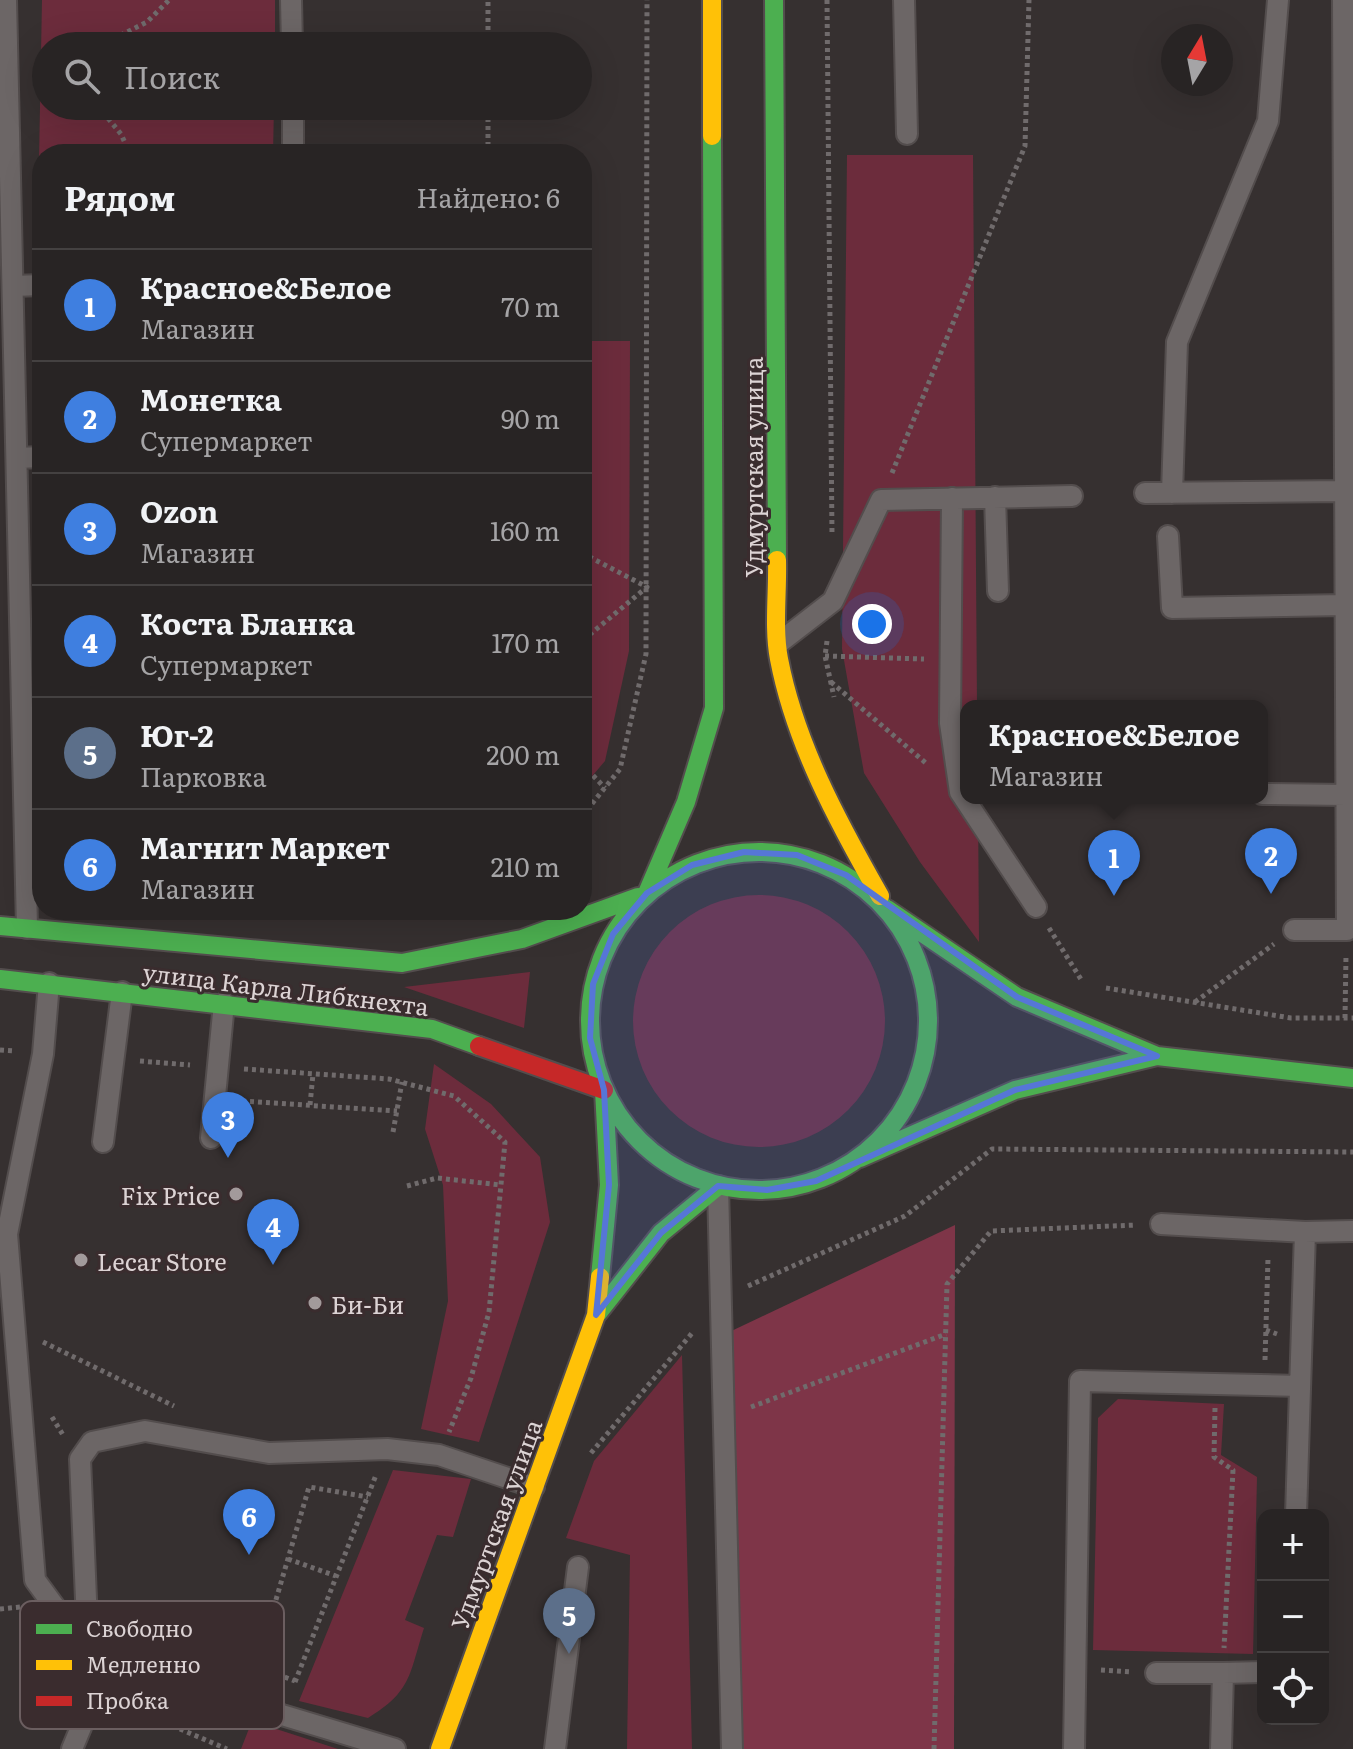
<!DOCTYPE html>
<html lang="ru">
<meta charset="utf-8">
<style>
:root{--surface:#282424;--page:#343031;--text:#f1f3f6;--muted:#a5a4a6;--line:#444141;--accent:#b45309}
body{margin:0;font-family:Literata,serif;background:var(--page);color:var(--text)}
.controls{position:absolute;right:24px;bottom:24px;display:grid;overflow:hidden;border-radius:16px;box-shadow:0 8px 32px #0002}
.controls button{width:72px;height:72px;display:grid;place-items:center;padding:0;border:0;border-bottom:2px solid var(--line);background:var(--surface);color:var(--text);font:40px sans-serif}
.compass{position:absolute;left:1161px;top:24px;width:72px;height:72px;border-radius:50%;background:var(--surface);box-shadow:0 8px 32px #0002;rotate:10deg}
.you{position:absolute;left:872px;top:624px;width:28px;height:28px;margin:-20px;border:6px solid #fff;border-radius:50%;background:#1a73e8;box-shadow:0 0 0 12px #1a73e833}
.badge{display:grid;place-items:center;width:52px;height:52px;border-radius:50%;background:var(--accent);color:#fff;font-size:26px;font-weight:700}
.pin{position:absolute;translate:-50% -66px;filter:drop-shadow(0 2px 4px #0008)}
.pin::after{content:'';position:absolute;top:42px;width:28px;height:24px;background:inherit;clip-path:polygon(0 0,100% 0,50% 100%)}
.popup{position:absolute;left:960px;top:700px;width:308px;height:104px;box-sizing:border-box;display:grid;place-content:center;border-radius:16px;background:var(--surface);filter:drop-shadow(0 2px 6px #0005);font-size:26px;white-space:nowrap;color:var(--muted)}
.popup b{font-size:30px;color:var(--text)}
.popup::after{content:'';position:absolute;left:50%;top:100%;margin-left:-16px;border:16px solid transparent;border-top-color:var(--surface)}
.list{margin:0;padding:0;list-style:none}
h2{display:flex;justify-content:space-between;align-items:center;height:104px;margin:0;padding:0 32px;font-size:34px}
h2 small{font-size:26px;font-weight:400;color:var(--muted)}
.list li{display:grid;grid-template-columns:52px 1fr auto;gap:24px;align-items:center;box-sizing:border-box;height:112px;padding:0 32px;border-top:2px solid var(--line)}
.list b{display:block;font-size:30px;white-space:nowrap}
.list p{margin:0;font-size:26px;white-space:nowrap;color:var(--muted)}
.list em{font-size:26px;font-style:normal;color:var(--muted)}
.icon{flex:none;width:44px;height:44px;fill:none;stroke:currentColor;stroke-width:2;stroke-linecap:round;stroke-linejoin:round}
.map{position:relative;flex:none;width:1353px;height:1749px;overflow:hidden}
.search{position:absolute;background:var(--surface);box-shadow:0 8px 32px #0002;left:32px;top:32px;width:560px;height:88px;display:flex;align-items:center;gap:20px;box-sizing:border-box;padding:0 28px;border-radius:44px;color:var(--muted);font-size:30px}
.panel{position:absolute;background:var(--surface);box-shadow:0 8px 32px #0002;left:32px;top:144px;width:560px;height:776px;border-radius:32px}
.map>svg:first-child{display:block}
.green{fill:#6c2c3c}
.forest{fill:#7e3548}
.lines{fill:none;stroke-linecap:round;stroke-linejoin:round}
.lane-casing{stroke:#534d4d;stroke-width:24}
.fast-casing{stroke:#534d4d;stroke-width:22}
.slow-casing{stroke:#534d4d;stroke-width:22}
.jam-casing{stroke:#534d4d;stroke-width:22}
.path{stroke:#706b6c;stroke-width:5;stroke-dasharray:4 4;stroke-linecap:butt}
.lane{stroke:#6c6666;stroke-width:20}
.fast{stroke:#4caf50;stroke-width:18}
.slow{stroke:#ffc107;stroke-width:18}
.jam{stroke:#c62828;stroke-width:18}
.marked{fill:#5676d7;fill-opacity:0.2;stroke:#5676d7;stroke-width:6;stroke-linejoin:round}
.poi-dot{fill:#a29a9b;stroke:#3a2c2e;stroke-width:3}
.labels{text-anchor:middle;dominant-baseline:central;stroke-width:6;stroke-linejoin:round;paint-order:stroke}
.street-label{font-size:24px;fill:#dcd3d4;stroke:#3a2c2e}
.poi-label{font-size:24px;fill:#dcd3d4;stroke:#3a2c2e;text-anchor:start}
.key{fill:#3a2c2e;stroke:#6b5e60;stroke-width:2}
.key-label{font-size:22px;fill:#dcd3d4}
</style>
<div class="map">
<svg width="1353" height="1749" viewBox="0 0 1353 1749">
<rect width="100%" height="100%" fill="#363030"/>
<path class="green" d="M 42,0 L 275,0 L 275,46 L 46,46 L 46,106 L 274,106 L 273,154 L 42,154 L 42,267 L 37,267 Z
M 847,155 L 973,155 L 977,706 L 966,706 L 966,798 L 978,798 L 979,942 L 920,862 L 864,773 L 842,649 Z
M 582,341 L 630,341 L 629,651 L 605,761 L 582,788 Z
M633 1021a126 126 0 1 1 252 0a126 126 0 1 1-252 0Z
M 530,972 L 524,1028 L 404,987 Z
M 434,1064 L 491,1104 L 540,1157 L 550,1222 L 479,1442 L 421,1429 L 448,1301 L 443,1185 L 425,1129 Z
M 682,1355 L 692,1749 L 627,1749 L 630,1555 L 566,1538 L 594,1461 Z
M 1118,1399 L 1224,1404 L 1221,1455 L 1257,1477 L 1253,1654 L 1093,1650 L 1098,1418 Z
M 393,1470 L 471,1479 L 453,1537 L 437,1535 L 405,1620 L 424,1628 C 409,1675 412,1691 368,1718 L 299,1701 Z
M 252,1721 L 338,1749 L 241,1749 Z"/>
<path class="forest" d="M 955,1225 L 954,1749 L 743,1749 L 723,1335 Z"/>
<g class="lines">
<defs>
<path id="lane" d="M 6,0 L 27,928
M 291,0 L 292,46
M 904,0 L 907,134
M 293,154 L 293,106
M 13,286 L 42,285
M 17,458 L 42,457
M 1145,493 L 1345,491
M 1172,493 L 1177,342 L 1268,121 L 1278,0
M 995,497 L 998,591
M 952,498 L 950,723 L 960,792 L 1036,907
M 1168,536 L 1172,608 L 1345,605
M 780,642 L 833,601 L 881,500 L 1072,496
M 1262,794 L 1346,795
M 1294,930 L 1347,930 L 1343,0
M 49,983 L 43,1054 L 7,1234 L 35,1580 L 57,1610 L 87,1622 L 113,1650 L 282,1715 L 395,1749
M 211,1138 L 224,1003
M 103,1142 L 122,992
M 718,1186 L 732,1749
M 1161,1224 L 1305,1232
M 1296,1515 L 1305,1232 L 1353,1231
M 87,1622 L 80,1459 L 92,1442 L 145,1431 L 269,1453 L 387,1449 L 439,1455 L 534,1487
M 1156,1673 L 1223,1673
M 72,1749 L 113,1650
M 555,1749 L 578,1567
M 1074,1749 L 1080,1381 L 1300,1386
M 1221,1749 L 1223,1673 L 1263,1672"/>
<path id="fast" d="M 774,0 L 777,560
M590 1021a169 169 0 1 1 338 0a169 169 0 1 1-338 0Z
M 647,893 L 686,802 L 714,708 L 712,136
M 887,909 L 1017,997 L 1157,1056 L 1353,1078
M 0,926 L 402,963 L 522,939 L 638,897
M 0,979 L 432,1029 L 479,1046
M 860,1158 L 1015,1090 L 1157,1056
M 600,1277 L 609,1185 L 604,1090
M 598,1313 L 661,1233 L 718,1186"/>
<path id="slow" d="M 712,0 L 712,136
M 777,560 C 778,591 773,628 779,659 C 795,743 838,822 880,896
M 440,1749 L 596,1315 L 600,1277"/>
<path id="jam" d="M 479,1046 L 604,1090"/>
</defs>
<use href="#lane" class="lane-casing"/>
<use href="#fast" class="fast-casing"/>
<use href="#slow" class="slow-casing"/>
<use href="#jam" class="jam-casing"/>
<path class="path" d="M 827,0 L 832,535
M 99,46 L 147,22 L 169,0
M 488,46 L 488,0
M 35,63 L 46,63
M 98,106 L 121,134 L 130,154
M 488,154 L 488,106
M 892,473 L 1025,146 L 1029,0
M 582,553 L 647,587 L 582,641
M 827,641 L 825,656 L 834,697
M 825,656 L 924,659
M 831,682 L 927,764
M 582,764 L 605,788
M 582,816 L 620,769 L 646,654 L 647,0
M 1049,928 L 1082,981
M 1106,988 L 1291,1018 L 1353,1018
M 1195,1002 L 1274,944
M 1345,1018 L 1346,955
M 0,1050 L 15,1051
M 140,1061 L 190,1065
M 244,1069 L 389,1079 L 454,1096 L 505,1142 L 489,1312 L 471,1378 L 449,1432
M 242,1101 L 397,1111
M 310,1105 L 313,1074
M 393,1132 L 402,1082
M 407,1186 L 437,1178 L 501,1185
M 748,1286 L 905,1216 L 992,1149 L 1353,1152
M 1266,1330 L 1277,1334
M 43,1342 L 174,1406
M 1265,1360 L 1268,1258
M 751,1407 L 946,1334
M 1215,1408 L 1214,1457 L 1233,1470 L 1224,1648
M 52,1417 L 63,1435
M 591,1453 L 693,1332
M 288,1559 L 336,1576
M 0,1609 L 21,1607
M 120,1615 L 295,1681
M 263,1644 L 275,1672
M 203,1646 L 212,1635 L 263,1644 L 309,1487 L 368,1497
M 1101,1670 L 1131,1672
M 295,1682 L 376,1475
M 121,1704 L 227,1749
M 934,1749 L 947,1284 L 991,1231 L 1136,1225"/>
<use href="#lane" class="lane"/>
<use href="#fast" class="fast"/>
<use href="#slow" class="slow"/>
<use href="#jam" class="jam"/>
</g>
<path class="marked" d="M 744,852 L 797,855 L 846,875 L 1017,997 L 1157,1056 L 1015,1090 L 816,1181 L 767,1190 L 718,1186 L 661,1233 L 596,1315 L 609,1185 L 604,1090 L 590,1038 L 593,984 L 613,934 L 647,893 L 692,865 Z"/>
<g class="poi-dot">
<circle cx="236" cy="1194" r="8"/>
<circle cx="81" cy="1260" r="8"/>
<circle cx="315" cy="1303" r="8"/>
</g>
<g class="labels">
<g class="street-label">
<text transform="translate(752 467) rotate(-90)">Удмуртская улица</text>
<text transform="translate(286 988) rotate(7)">улица Карла Либкнехта</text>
<text transform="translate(495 1524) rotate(-70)">Удмуртская улица</text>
</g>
<g class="poi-label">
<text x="220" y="1194" text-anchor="end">Fix Price</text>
<text x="97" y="1260">Lecar Store</text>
<text x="331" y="1303">Би-Би</text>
</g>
</g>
<rect x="20" y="1601" width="264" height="128" rx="12" class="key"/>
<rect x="36" y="1624" width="36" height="10" fill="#4caf50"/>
<rect x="36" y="1660" width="36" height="10" fill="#ffc107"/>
<rect x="36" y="1696" width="36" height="10" fill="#c62828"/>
<g class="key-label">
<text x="86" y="1637">Свободно</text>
<text x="86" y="1673">Медленно</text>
<text x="86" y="1709">Пробка</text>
</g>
</svg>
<div class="controls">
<button>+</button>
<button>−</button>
<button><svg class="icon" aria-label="locate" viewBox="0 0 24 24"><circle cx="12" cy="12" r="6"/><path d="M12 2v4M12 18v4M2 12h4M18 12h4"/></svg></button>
</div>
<svg class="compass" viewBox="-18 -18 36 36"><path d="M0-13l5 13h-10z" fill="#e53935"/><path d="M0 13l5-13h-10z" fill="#a5a4a6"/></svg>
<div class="you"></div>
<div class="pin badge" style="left:1114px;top:896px;background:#3f7fe0">1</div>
<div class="popup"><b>Красное&amp;Белое</b>Магазин</div>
<div class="pin badge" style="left:1271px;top:894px;background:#3f7fe0">2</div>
<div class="pin badge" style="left:228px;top:1158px;background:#3f7fe0">3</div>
<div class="pin badge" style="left:273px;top:1265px;background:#3f7fe0">4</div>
<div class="pin badge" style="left:569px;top:1654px;background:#5c6f8a">5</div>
<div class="pin badge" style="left:249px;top:1555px;background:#3f7fe0">6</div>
<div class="search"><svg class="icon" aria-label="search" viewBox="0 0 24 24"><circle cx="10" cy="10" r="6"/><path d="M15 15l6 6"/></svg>Поиск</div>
<section class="panel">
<h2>Рядом<small>Найдено: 6</small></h2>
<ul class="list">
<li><span class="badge" style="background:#3f7fe0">1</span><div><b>Красное&amp;Белое</b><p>Магазин</p></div><em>70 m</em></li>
<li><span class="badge" style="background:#3f7fe0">2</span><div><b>Монетка</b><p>Супермаркет</p></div><em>90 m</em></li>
<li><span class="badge" style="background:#3f7fe0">3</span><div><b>Ozon</b><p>Магазин</p></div><em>160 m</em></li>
<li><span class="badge" style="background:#3f7fe0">4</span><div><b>Коста Бланка</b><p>Супермаркет</p></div><em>170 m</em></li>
<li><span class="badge" style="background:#5c6f8a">5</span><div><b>Юг-2</b><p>Парковка</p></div><em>200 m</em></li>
<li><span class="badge" style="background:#3f7fe0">6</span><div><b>Магнит Маркет</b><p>Магазин</p></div><em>210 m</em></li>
</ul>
</section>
</div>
